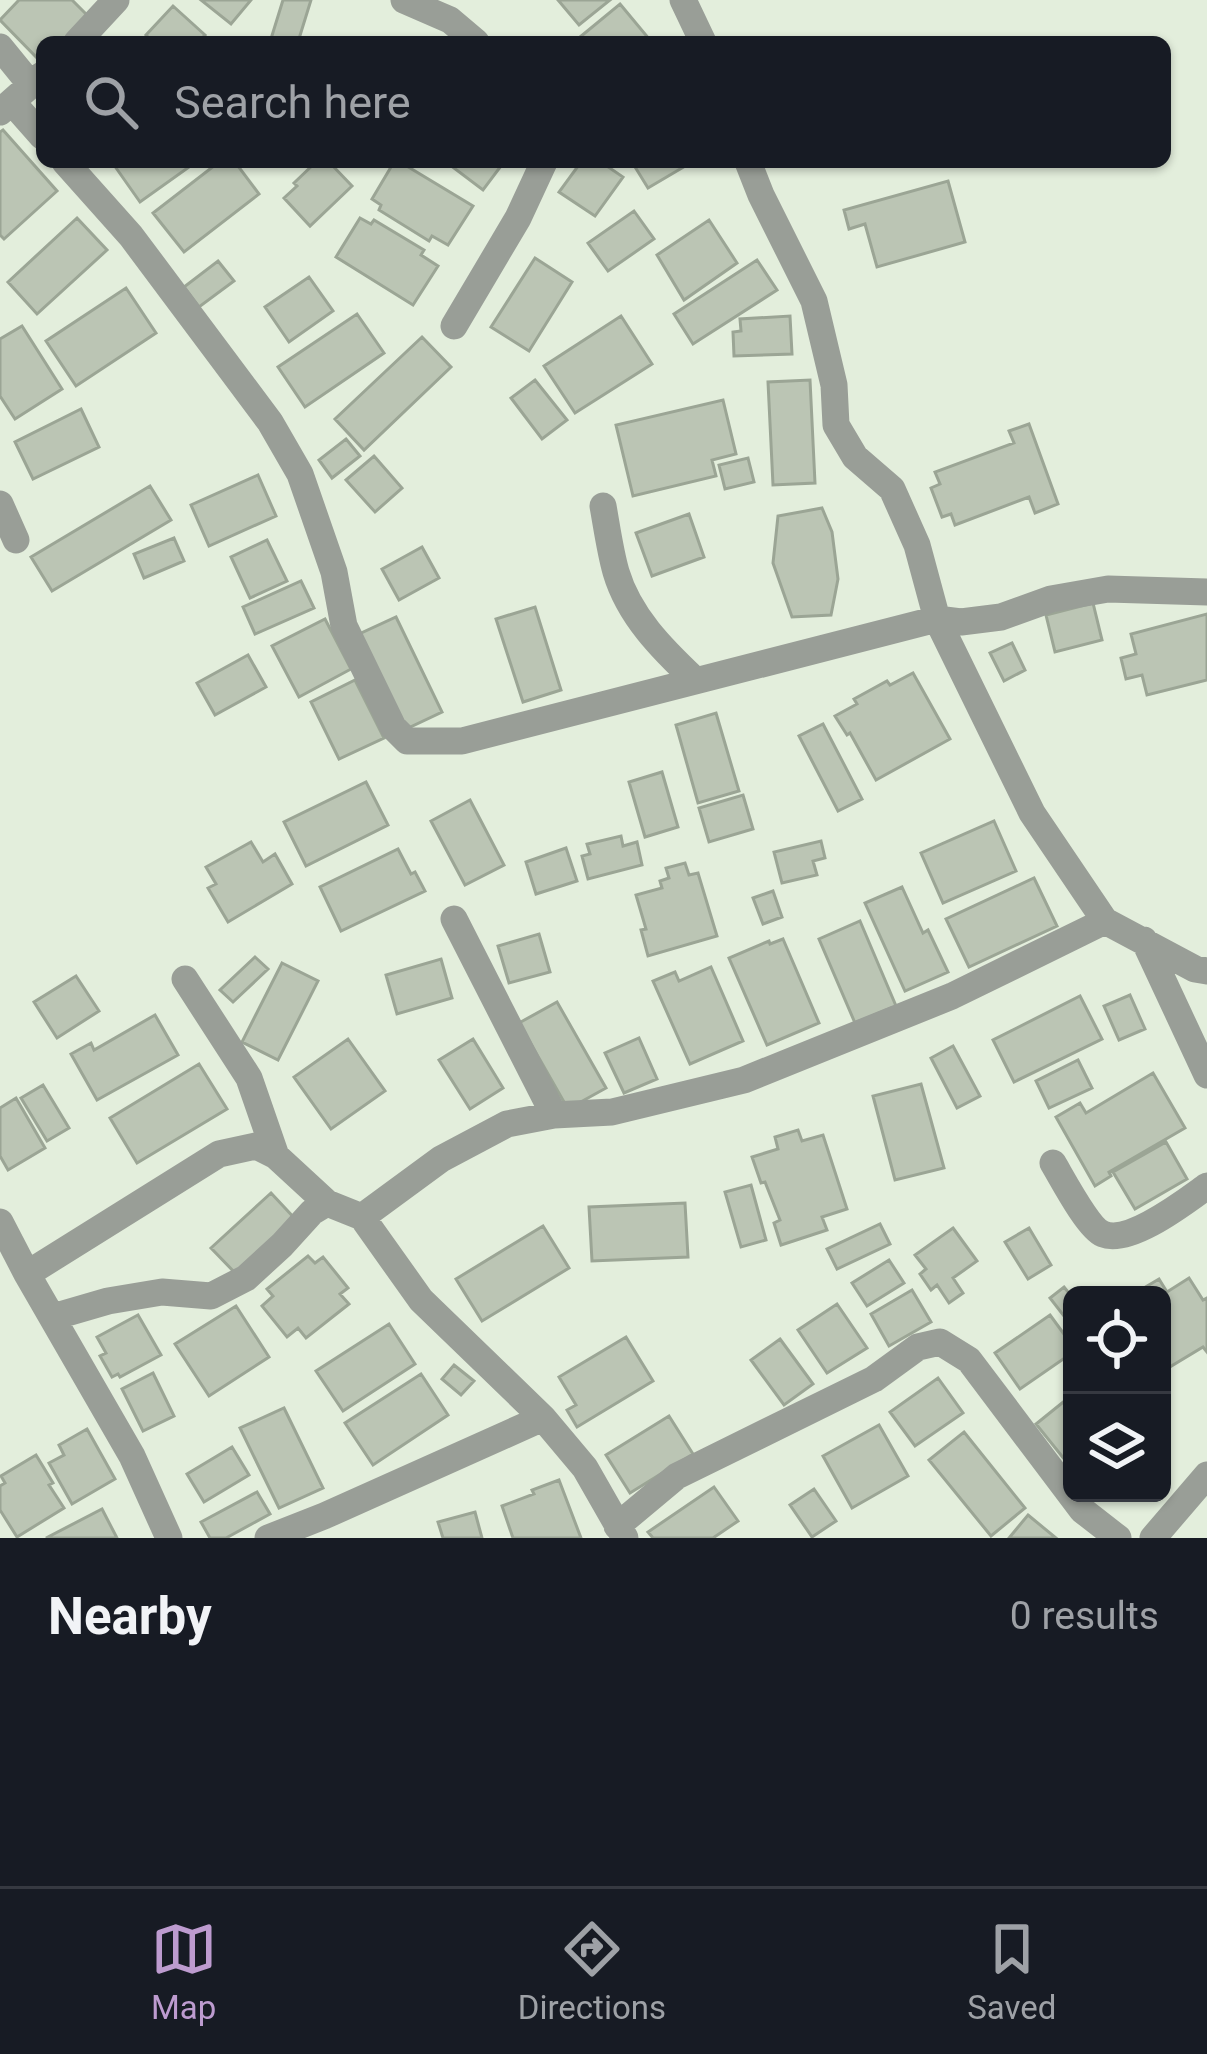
<!DOCTYPE html>
<style>
:root{--surface:#171b24;--page:#242831;--text:#f1f3f6;--muted:#9ea1a6;--line:#363941;--accent:#bd9bcf}
body{margin:0;font-family:Roboto,sans-serif;background:var(--page);color:var(--text)}
.controls{position:absolute;right:36px;bottom:36px;display:grid;overflow:hidden;border-radius:18px;box-shadow:0 3px 9px #0004}
.controls button{width:108px;height:108px;display:grid;place-items:center;padding:0;border:0;border-bottom:3px solid var(--line);background:var(--surface);color:var(--text);font:60px sans-serif}
.list{margin:0;padding:0;list-style:none}
h2{display:flex;justify-content:space-between;align-items:center;height:156px;margin:0;padding:0 48px;font-size:51px}
h2 small{font-size:39px;font-weight:400;color:var(--muted)}
.icon{flex:none;width:66px;height:66px;fill:none;stroke:currentColor;stroke-width:2;stroke-linecap:round;stroke-linejoin:round}
.map{position:relative;flex:none;width:1207px;height:1538px;overflow:hidden}
.search{position:absolute;background:var(--surface);box-shadow:0 3px 9px #0004;left:36px;right:36px;top:36px;height:132px;display:flex;align-items:center;gap:30px;box-sizing:border-box;padding:0 42px;border-radius:18px;color:var(--muted);font-size:45px}
.sheet{height:348px;background:var(--surface)}
nav{display:flex;justify-content:space-around;align-items:center;box-sizing:border-box;height:168px;border-top:3px solid var(--line);background:var(--surface);font-size:33px;color:var(--muted)}
nav a{display:grid;justify-items:center;gap:6px}
nav .on{color:var(--accent)}
.map>svg:first-child{display:block}
.building{fill:#bbc5b4;stroke:#9ba595;stroke-width:3}
.lines{fill:none;stroke-linecap:round;stroke-linejoin:round}
.minor{stroke:#999e97;stroke-width:27}
</style>
<div class="map">
<svg width="1207" height="1538" viewBox="0 0 1207 1538">
<rect width="100%" height="100%" fill="#e3eedc"/>
<path class="building" d="M 19,0 L 72,0 L 90,18 L 66,42 L 42,42 L 42,63 L 0,20 Z
M 201,0 L 251,0 L 231,24 Z
M 283,0 L 311,0 L 298,42 L 270,42 Z
M 558,0 L 610,0 L 579,25 Z
M 620,4 L 650,40 L 574,42 Z
M 173,6 L 205,35 L 198,42 L 153,42 L 146,35 Z
M 3,130 L 57,191 L 4,239 L 0,235 L 0,132 Z
M 117,162 L 196,162 L 140,202 L 114,165 Z
M 219,162 L 235,162 L 259,194 L 184,252 L 153,213 Z
M 316,162 L 329,162 L 352,186 L 310,226 L 284,198 L 297,186 L 294,183 Z
M 394,162 L 400,162 L 473,206 L 448,245 L 432,236 L 429,241 L 379,210 L 381,205 L 372,199 Z
M 446,162 L 504,162 L 483,190 Z
M 581,162 L 601,162 L 623,177 L 595,216 L 559,192 Z
M 632,162 L 692,162 L 648,188 Z
M 948,181 L 965,242 L 877,267 L 865,224 L 849,229 L 844,210 Z
M 634,211 L 654,239 L 608,271 L 588,243 Z
M 77,218 L 107,250 L 37,314 L 8,282 Z
M 360,218 L 371,224 L 374,220 L 424,250 L 421,255 L 438,266 L 413,305 L 336,257 Z
M 709,220 L 737,263 L 684,300 L 657,255 Z
M 535,258 L 572,282 L 529,351 L 491,327 Z
M 757,260 L 777,290 L 693,344 L 674,314 Z
M 218,261 L 234,281 L 199,307 L 184,287 Z
M 309,277 L 333,311 L 289,342 L 265,307 Z
M 126,288 L 156,333 L 76,386 L 46,341 Z
M 357,314 L 384,353 L 305,407 L 278,367 Z
M 621,316 L 652,364 L 575,413 L 544,366 Z
M 790,316 L 792,354 L 734,356 L 733,332 L 741,331 L 740,319 Z
M 22,326 L 62,389 L 15,419 L 0,396 L 0,339 Z
M 422,337 L 451,367 L 364,450 L 335,419 Z
M 535,380 L 567,420 L 542,439 L 511,398 Z
M 810,380 L 815,483 L 773,485 L 768,382 Z
M 723,400 L 736,454 L 712,460 L 716,476 L 633,496 L 616,425 Z
M 81,409 L 99,447 L 33,479 L 15,442 Z
M 1029,424 L 1058,504 L 1035,513 L 1029,497 L 955,525 L 951,514 L 942,517 L 931,488 L 940,484 L 935,472 L 1014,443 L 1009,431 Z
M 346,439 L 360,456 L 332,478 L 319,460 Z
M 374,456 L 402,488 L 375,512 L 346,480 Z
M 748,458 L 754,482 L 725,489 L 719,465 Z
M 258,475 L 276,516 L 209,546 L 191,505 Z
M 150,486 L 171,520 L 52,591 L 31,557 Z
M 822,508 L 832,532 L 838,579 L 831,615 L 792,617 L 773,563 L 778,516 Z
M 689,514 L 704,557 L 652,576 L 636,533 Z
M 174,538 L 184,561 L 144,578 L 134,554 Z
M 267,540 L 287,581 L 250,598 L 231,557 Z
M 422,547 L 439,578 L 399,600 L 382,569 Z
M 301,581 L 314,608 L 255,634 L 243,607 Z
M 1093,603 L 1102,640 L 1055,652 L 1046,615 Z
M 535,607 L 561,690 L 523,702 L 496,619 Z
M 1207,614 L 1207,680 L 1147,695 L 1142,675 L 1126,679 L 1121,658 L 1136,654 L 1131,634 Z
M 396,617 L 442,712 L 404,730 L 357,635 Z
M 325,619 L 351,669 L 299,697 L 272,646 Z
M 1012,643 L 1025,670 L 1004,681 L 990,653 Z
M 248,655 L 266,687 L 215,715 L 197,683 Z
M 913,673 L 950,739 L 876,780 L 850,733 L 847,735 L 835,716 L 857,704 L 854,699 L 887,681 L 890,685 Z
M 355,680 L 384,738 L 339,759 L 311,702 Z
M 716,713 L 739,791 L 698,803 L 676,725 Z
M 823,724 L 862,799 L 838,811 L 799,736 Z
M 662,772 L 678,827 L 645,837 L 629,782 Z
M 366,782 L 388,825 L 306,866 L 284,822 Z
M 743,795 L 753,829 L 709,842 L 699,808 Z
M 470,800 L 504,865 L 465,885 L 431,821 Z
M 994,821 L 1016,871 L 943,903 L 921,853 Z
M 621,836 L 623,846 L 637,842 L 642,865 L 588,879 L 582,856 L 590,854 L 587,844 Z
M 821,841 L 825,858 L 813,861 L 817,875 L 782,883 L 774,852 Z
M 251,842 L 263,862 L 275,854 L 292,884 L 228,922 L 208,888 L 216,884 L 206,867 Z
M 566,848 L 577,881 L 536,894 L 526,862 Z
M 398,849 L 411,874 L 415,872 L 425,891 L 341,931 L 320,887 Z
M 685,863 L 689,875 L 698,873 L 717,936 L 648,956 L 641,930 L 646,929 L 636,895 L 662,888 L 660,881 L 669,878 L 666,868 Z
M 1034,878 L 1057,926 L 969,967 L 946,919 Z
M 902,887 L 923,933 L 928,930 L 948,972 L 905,991 L 865,903 Z
M 773,891 L 782,917 L 763,924 L 753,898 Z
M 860,921 L 896,1006 L 855,1023 L 819,939 Z
M 539,934 L 550,972 L 509,983 L 498,946 Z
M 783,939 L 819,1023 L 767,1045 L 729,958 L 769,941 L 770,944 Z
M 255,957 L 268,969 L 233,1002 L 220,990 Z
M 441,959 L 452,998 L 397,1014 L 386,975 Z
M 282,963 L 318,981 L 278,1060 L 242,1042 Z
M 711,967 L 743,1041 L 690,1064 L 653,981 L 675,972 L 679,981 Z
M 76,976 L 99,1011 L 57,1038 L 34,1002 Z
M 1130,995 L 1145,1029 L 1119,1040 L 1104,1006 Z
M 1080,996 L 1102,1039 L 1014,1082 L 993,1040 Z
M 557,1002 L 606,1088 L 568,1109 L 519,1023 Z
M 155,1015 L 178,1055 L 97,1100 L 71,1054 L 91,1043 L 94,1050 Z
M 639,1038 L 657,1079 L 624,1093 L 605,1053 Z
M 348,1039 L 385,1091 L 331,1129 L 294,1077 Z
M 473,1039 L 503,1088 L 470,1109 L 439,1060 Z
M 953,1046 L 980,1096 L 957,1108 L 931,1058 Z
M 1078,1060 L 1092,1088 L 1049,1108 L 1036,1081 Z
M 199,1064 L 227,1109 L 137,1163 L 110,1118 Z
M 1153,1073 L 1185,1128 L 1109,1172 L 1111,1176 L 1095,1186 L 1056,1117 L 1080,1103 L 1086,1113 Z
M 921,1084 L 944,1168 L 895,1180 L 873,1096 Z
M 43,1085 L 69,1128 L 47,1141 L 21,1098 Z
M 16,1098 L 45,1148 L 8,1170 L 0,1156 L 0,1108 Z
M 798,1130 L 802,1141 L 823,1135 L 847,1209 L 822,1217 L 827,1230 L 781,1245 L 774,1223 L 780,1220 L 765,1182 L 761,1183 L 752,1157 L 778,1149 L 775,1137 Z
M 1166,1142 L 1187,1179 L 1135,1209 L 1113,1172 Z
M 751,1185 L 766,1240 L 741,1247 L 725,1192 Z
M 271,1193 L 298,1222 L 239,1277 L 211,1248 Z
M 685,1203 L 688,1257 L 592,1261 L 589,1207 Z
M 880,1224 L 890,1244 L 837,1269 L 827,1249 Z
M 543,1226 L 569,1268 L 482,1321 L 456,1279 Z
M 953,1228 L 977,1261 L 953,1278 L 963,1293 L 949,1303 L 937,1285 L 931,1290 L 920,1274 L 926,1269 L 915,1255 Z
M 1029,1228 L 1051,1265 L 1028,1279 L 1005,1242 Z
M 308,1256 L 315,1263 L 323,1257 L 348,1288 L 340,1294 L 349,1304 L 306,1338 L 298,1328 L 287,1337 L 262,1306 L 273,1296 L 267,1289 Z
M 889,1260 L 904,1283 L 867,1306 L 852,1283 Z
M 1189,1278 L 1203,1300 L 1207,1298 L 1207,1352 L 1203,1347 L 1163,1371 L 1162,1295 L 1132,1295 L 1159,1279 L 1167,1292 Z
M 1064,1287 L 1072,1297 L 1072,1316 L 1067,1320 L 1050,1298 Z
M 912,1290 L 931,1322 L 889,1346 L 871,1314 Z
M 837,1304 L 867,1348 L 827,1373 L 798,1330 Z
M 236,1306 L 269,1357 L 209,1396 L 175,1344 Z
M 138,1315 L 161,1355 L 120,1377 L 118,1374 L 112,1377 L 100,1356 L 106,1353 L 97,1337 Z
M 1050,1315 L 1072,1345 L 1072,1353 L 1020,1389 L 995,1353 Z
M 389,1324 L 415,1364 L 343,1411 L 316,1371 Z
M 626,1337 L 653,1381 L 577,1427 L 567,1410 L 576,1405 L 559,1377 Z
M 780,1339 L 813,1384 L 784,1405 L 751,1360 Z
M 454,1365 L 474,1381 L 461,1395 L 442,1379 Z
M 153,1373 L 174,1416 L 143,1431 L 122,1389 Z
M 421,1374 L 448,1415 L 373,1465 L 345,1423 Z
M 938,1378 L 963,1413 L 915,1446 L 890,1412 Z
M 1072,1395 L 1072,1463 L 1069,1465 L 1036,1424 Z
M 284,1408 L 323,1488 L 279,1508 L 240,1428 Z
M 669,1416 L 693,1454 L 630,1493 L 606,1455 Z
M 879,1425 L 908,1476 L 852,1508 L 823,1456 Z
M 87,1429 L 115,1479 L 72,1504 L 49,1463 L 64,1455 L 59,1445 Z
M 964,1432 L 1025,1508 L 991,1536 L 929,1460 Z
M 232,1447 L 249,1475 L 204,1502 L 187,1474 Z
M 36,1455 L 53,1483 L 49,1485 L 64,1508 L 17,1537 L 0,1510 L 0,1486 L 5,1483 L 1,1476 Z
M 559,1480 L 581,1538 L 513,1538 L 502,1506 L 534,1494 L 532,1490 Z
M 714,1487 L 738,1521 L 713,1538 L 653,1538 L 648,1532 Z
M 814,1489 L 836,1521 L 812,1537 L 790,1505 Z
M 257,1492 L 270,1514 L 226,1538 L 210,1538 L 201,1522 Z
M 102,1509 L 117,1538 L 46,1538 Z
M 475,1512 L 482,1538 L 443,1538 L 438,1522 Z
M 1028,1515 L 1056,1538 L 1009,1538 Z"/>
<g class="lines">
<path class="minor" d="M 404,0 L 450,20 L 476,42
M 683,0 L 703,42
M 77,42 L 116,0
M 0,47 L 31,85
M 12,102 L 42,136
M 0,112 L 42,75
M 65,162 L 131,236 L 270,422 L 300,474 L 334,572 L 344,626 L 393,727 L 407,741 L 462,741 L 937,619 L 1032,813 L 1105,921 L 1195,969 L 1207,971
M 748,162 L 761,195 L 814,301 L 834,385 L 836,425 L 855,457 L 892,489 L 917,545 L 937,619 L 961,622 L 1001,617 L 1051,599 L 1108,589 L 1207,592
M 454,326 L 518,218 L 544,162
M 0,504 L 16,540
M 603,506 C 607,528 610,551 616,572 C 629,616 662,649 695,680
M 454,919 L 554,1115
M 1144,940 L 1207,1075
M 185,979 L 249,1078 L 276,1156
M 1053,1163 C 1062,1178 1088,1228 1103,1234 C 1130,1245 1186,1201 1207,1186
M 362,1217 L 441,1159 L 507,1124 L 554,1115 L 612,1112 L 744,1080 L 952,996 L 1105,921
M 0,1222 L 27,1274 L 132,1456 L 169,1538
M 27,1274 L 219,1154 L 256,1146 L 276,1156 L 327,1203 L 362,1217 L 421,1300 L 543,1418 L 585,1468 L 625,1538
M 53,1317 L 108,1301 L 162,1292 L 211,1296 L 246,1278 L 282,1245 L 312,1212 L 327,1203
M 617,1526 L 677,1476 L 874,1379 L 918,1347 L 940,1342 L 969,1360 L 1082,1510 L 1118,1538
M 268,1538 L 324,1516 L 543,1418
M 1153,1538 L 1207,1475"/>
</g>
</svg>
<div class="controls">
<button><svg class="icon" aria-label="locate" viewBox="0 0 24 24"><circle cx="12" cy="12" r="6"/><path d="M12 2v4M12 18v4M2 12h4M18 12h4"/></svg></button>
<button><svg class="icon" aria-label="layers" viewBox="0 0 24 24"><path d="M12 4l9 5-9 5-9-5zM3 14l9 5 9-5"/></svg></button>
</div>
<div class="search"><svg class="icon" aria-label="search" viewBox="0 0 24 24"><circle cx="10" cy="10" r="6"/><path d="M15 15l6 6"/></svg>Search here</div>
</div>
<section class="sheet">
<h2>Nearby<small>0 results</small></h2>
<ul class="list">
</ul>
</section>
<nav>
<a class="on"><svg class="icon" aria-label="map" viewBox="0 0 24 24"><path d="M3 6l6-2 6 2 6-2v14l-6 2-6-2-6 2zM9 4v14M15 6v14"/></svg>Map</a>
<a><svg class="icon" aria-label="directions" viewBox="0 0 24 24"><path d="M12 3l9 9-9 9-9-9zM9 14v-3h6M13 9l2 2-2 2"/></svg>Directions</a>
<a><svg class="icon" aria-label="saved" viewBox="0 0 24 24"><path d="M7 4h10v16l-5-4-5 4z"/></svg>Saved</a>
</nav>
